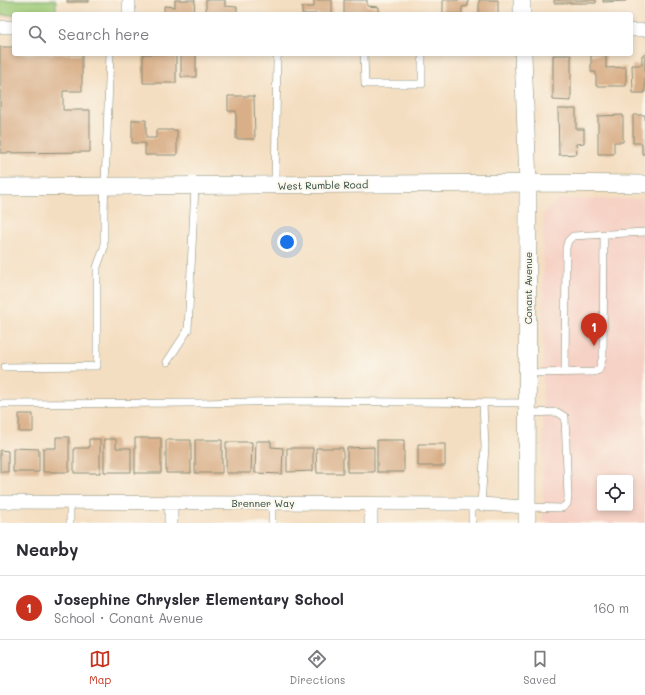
<!DOCTYPE html>
<meta charset="utf-8">
<style>
:root{--surface:#fff;--page:#f7f7f7;--text:#2b2b33;--muted:#7c7c81;--line:#e1e1e2;--accent:#c8321e}
body{margin:0;font-family:Mali,sans-serif;background:var(--page);color:var(--text)}
.controls{position:absolute;right:12px;bottom:12px;display:grid;overflow:hidden;border-radius:4px;box-shadow:0 2px 6px #0003}
.controls button{width:36px;height:36px;display:grid;place-items:center;padding:0;border:0;border-bottom:1px solid var(--line);background:var(--surface);color:var(--text);font:20px sans-serif}
.you{position:absolute;left:287px;top:242px;width:14px;height:14px;margin:-10px;border:3px solid #fff;border-radius:50%;background:#1a73e8;box-shadow:0 0 0 6px #1a73e833}
.badge{display:grid;place-items:center;width:26px;height:26px;border-radius:50%;background:var(--accent);color:#fff;font-size:13px;font-weight:700}
.pin{position:absolute;translate:-50% -33px;filter:drop-shadow(0 1px 2px #0008)}
.pin::after{content:'';position:absolute;top:21px;width:14px;height:12px;background:inherit;clip-path:polygon(0 0,100% 0,50% 100%)}
.list{margin:0;padding:0;list-style:none}
h2{display:flex;justify-content:space-between;align-items:center;height:52px;margin:0;padding:0 16px;font-size:17px}
h2 small{font-size:13px;font-weight:400;color:var(--muted)}
.list li{display:grid;grid-template-columns:26px 1fr auto;gap:12px;align-items:center;box-sizing:border-box;height:64px;padding:0 16px;border-top:1px solid var(--line)}
.list b{display:block;font-size:15px;white-space:nowrap}
.list p{margin:0;font-size:13px;white-space:nowrap;color:var(--muted)}
.list em{font-size:13px;font-style:normal;color:var(--muted)}
.icon{flex:none;width:22px;height:22px;fill:none;stroke:currentColor;stroke-width:2;stroke-linecap:round;stroke-linejoin:round}
.map{position:relative;flex:none;width:645px;height:523px;overflow:hidden}
.search{position:absolute;background:var(--surface);box-shadow:0 2px 6px #0003;left:12px;right:12px;top:12px;height:44px;display:flex;align-items:center;gap:10px;box-sizing:border-box;padding:0 14px;border-radius:4px;color:var(--muted);font-size:15px}
.sheet{height:116px;background:var(--surface)}
nav{display:flex;justify-content:space-around;align-items:center;box-sizing:border-box;height:56px;border-top:1px solid var(--line);background:var(--surface);font-size:11px;color:var(--muted)}
nav a{display:grid;justify-items:center;gap:2px}
nav .on{color:var(--accent)}
.map>svg:first-child{display:block}
.built{fill:#f6d1c5;fill-rule:evenodd}
.green{fill:#9eca77;stroke:#5e8456}
.building{fill:#d9af88}
.lines{fill:none;stroke-linecap:round;stroke-linejoin:round}
.service-casing{stroke:#8a8e7a;stroke-width:8}
.minor-casing{stroke:#8a8e7a;stroke-width:14}
.tertiary-casing{stroke:#8a8e7a;stroke-width:18}
.service{stroke:#fff;stroke-width:7}
.minor{stroke:#fff;stroke-width:13}
.tertiary{stroke:#fff;stroke-width:17}
.labels{text-anchor:middle;dominant-baseline:central;stroke-width:4;stroke-linejoin:round;paint-order:stroke}
.street-label{font-size:10px;fill:#1f3d34;stroke:#fbf7ec}
</style>
<div class="map">
<svg width="645" height="523" viewBox="0 0 645 523">
<rect width="100%" height="100%" fill="#fbf7ec"/>
<filter id="ink" filterUnits="userSpaceOnUse"><feTurbulence type="fractalNoise" baseFrequency=".025" numOctaves="2"/><feDisplacementMap in="SourceGraphic" scale="8" xChannelSelector="R" yChannelSelector="G"/><feConvolveMatrix kernelMatrix="1 2 1 2 8 2 1 2 1" color-interpolation-filters="sRGB"/></filter>
<filter id="wash" filterUnits="userSpaceOnUse"><feTurbulence type="fractalNoise" baseFrequency=".012" numOctaves="4" result="noise"/><feDisplacementMap in="SourceGraphic" scale="16" xChannelSelector="R" yChannelSelector="G"/><feGaussianBlur stdDeviation="0.9" result="paint"/><feColorMatrix in="noise" values="0 0 0 0 0 0 0 0 0 0 0 0 0 0 0 0 0 1.4 0 .05"/><feComposite in="paint" operator="in"/></filter>
<g filter="url(#wash)">
<rect width="100%" height="100%" fill="#f4dec1"/>
<path class="built" d="M 558,199 L 645,199 L 645,523 L 543,523 L 543,214 ZM 600,478 L 630,478 L 630,508 L 600,508 Z"/>
<path class="green" d="M 0,0 L 56,0 L 56,14 L 0,15 Z"/>
<g id="blocks">
<path class="building" d="M 67,0 L 89,0 L 89,2 L 67,2 Z
M 175,0 L 195,0 L 194,14 L 164,14 L 164,6 L 175,7 Z
M 206,0 L 225,0 L 225,6 L 237,7 L 237,14 L 206,14 Z
M 314,0 L 332,0 L 332,14 L 302,14 L 302,7 L 314,7 Z
M 344,0 L 367,0 L 367,6 L 379,7 L 379,14 L 344,14 Z
M 443,0 L 468,0 L 468,6 L 462,7 L 462,14 L 443,14 Z
M 479,0 L 498,0 L 498,14 L 479,14 Z
M 554,0 L 596,0 L 596,3 L 554,3 Z
M 603,0 L 626,0 L 626,1 L 603,2 Z
M 0,47 L 14,47 L 14,54 L 82,54 L 82,91 L 63,91 L 63,110 L 90,110 L 90,152 L 0,153 Z
M 143,54 L 176,54 L 176,83 L 143,83 Z
M 181,54 L 196,54 L 196,77 L 181,77 Z
M 553,55 L 571,55 L 571,101 L 553,100 Z
M 591,55 L 606,55 L 606,68 L 626,67 L 626,86 L 596,86 L 596,72 L 591,72 Z
M 642,55 L 645,55 L 645,93 L 633,93 L 632,65 L 642,65 Z
M 228,96 L 254,96 L 255,139 L 236,139 L 236,111 L 228,111 Z
M 558,109 L 576,109 L 576,129 L 584,129 L 584,143 L 576,144 L 577,154 L 559,155 Z
M 623,115 L 623,142 L 614,142 L 614,154 L 598,154 L 598,116 Z
M 633,115 L 645,115 L 645,154 L 642,154 L 642,143 L 633,143 Z
M 132,120 L 146,120 L 146,138 L 156,138 L 156,130 L 177,130 L 177,155 L 145,155 L 145,143 L 132,143 Z
M 19,414 L 33,414 L 33,432 L 19,432 Z
M 56,437 L 69,437 L 69,472 L 43,472 L 43,448 L 56,448 Z
M 135,438 L 161,438 L 161,473 L 135,473 Z
M 89,439 L 100,439 L 100,473 L 74,473 L 74,448 L 89,448 Z
M 104,439 L 116,439 L 116,448 L 131,448 L 131,472 L 104,472 Z
M 166,440 L 191,440 L 191,473 L 166,473 Z
M 195,440 L 222,440 L 222,473 L 195,473 Z
M 377,440 L 404,440 L 404,472 L 377,472 Z
M 256,441 L 271,441 L 271,447 L 283,448 L 282,474 L 255,473 Z
M 226,442 L 252,442 L 251,473 L 226,473 Z
M 418,444 L 445,444 L 445,466 L 418,466 Z
M 374,447 L 374,472 L 347,472 L 347,448 Z
M 13,448 L 39,449 L 39,472 L 13,472 Z
M 287,448 L 313,448 L 313,471 L 287,472 Z
M 316,448 L 343,448 L 343,473 L 317,473 Z
M 0,450 L 8,451 L 8,472 L 0,472 Z"/>
</g>
</g>
<g filter="url(#ink)">
<use href="#blocks" fill-opacity="0" stroke="#8a8e7a" stroke-width="1"/>
<g class="lines">
<defs>
<path id="service" d="M 364,54 L 365,84 L 422,84 L 422,54
M 275,185 L 277,59 L 278,54
M 167,362 L 188,330 L 195,186
M 5,367 L 97,366 L 97,267 L 104,248 L 104,210 L 110,54
M 527,373 L 594,372 L 599,370 L 603,356 L 604,234
M 565,373 L 566,248 L 568,241 L 573,236 L 645,232
M 0,404 L 199,403 L 296,401 L 527,403
M 481,504 L 485,447 L 483,403
M 527,507 L 562,508 L 567,504 L 568,497 L 565,417 L 557,412 L 528,413
M 70,523 L 70,502
M 272,523 L 272,503
M 472,523 L 472,504"/>
<path id="minor" d="M 129,0 L 129,14
M 0,27 L 14,27
M 631,30 L 645,30
M 0,502 L 481,504 L 527,507
M 171,503 L 171,523
M 371,504 L 371,523"/>
<path id="tertiary" d="M 522,0 L 522,14
M 523,54 L 528,183 L 527,523
M 0,187 L 528,183 L 645,184"/>
</defs>
<use href="#service" class="service-casing"/>
<use href="#minor" class="minor-casing"/>
<use href="#tertiary" class="tertiary-casing"/>
<use href="#service" class="service"/>
<use href="#minor" class="minor"/>
<use href="#tertiary" class="tertiary"/>
</g>
</g>
<g class="labels">
<g class="street-label">
<text transform="translate(323 185) rotate(-1)">West Rumble Road</text>
<text transform="translate(528 288) rotate(-90)">Conant Avenue</text>
<text x="263" y="503">Brenner Way</text>
</g>
</g>
</svg>
<div class="controls">
<button><svg class="icon" aria-label="locate" viewBox="0 0 24 24"><circle cx="12" cy="12" r="6"/><path d="M12 2v4M12 18v4M2 12h4M18 12h4"/></svg></button>
</div>
<div class="you"></div>
<div class="pin badge" style="left:594px;top:346px">1</div>
<div class="search"><svg class="icon" aria-label="search" viewBox="0 0 24 24"><circle cx="10" cy="10" r="6"/><path d="M15 15l6 6"/></svg>Search here</div>
</div>
<section class="sheet">
<h2>Nearby<small></small></h2>
<ul class="list">
<li><span class="badge">1</span><div><b>Josephine Chrysler Elementary School</b><p>School · Conant Avenue</p></div><em>160 m</em></li>
</ul>
</section>
<nav>
<a class="on"><svg class="icon" aria-label="map" viewBox="0 0 24 24"><path d="M3 6l6-2 6 2 6-2v14l-6 2-6-2-6 2zM9 4v14M15 6v14"/></svg>Map</a>
<a><svg class="icon" aria-label="directions" viewBox="0 0 24 24"><path d="M12 3l9 9-9 9-9-9zM9 14v-3h6M13 9l2 2-2 2"/></svg>Directions</a>
<a><svg class="icon" aria-label="saved" viewBox="0 0 24 24"><path d="M7 4h10v16l-5-4-5 4z"/></svg>Saved</a>
</nav>
